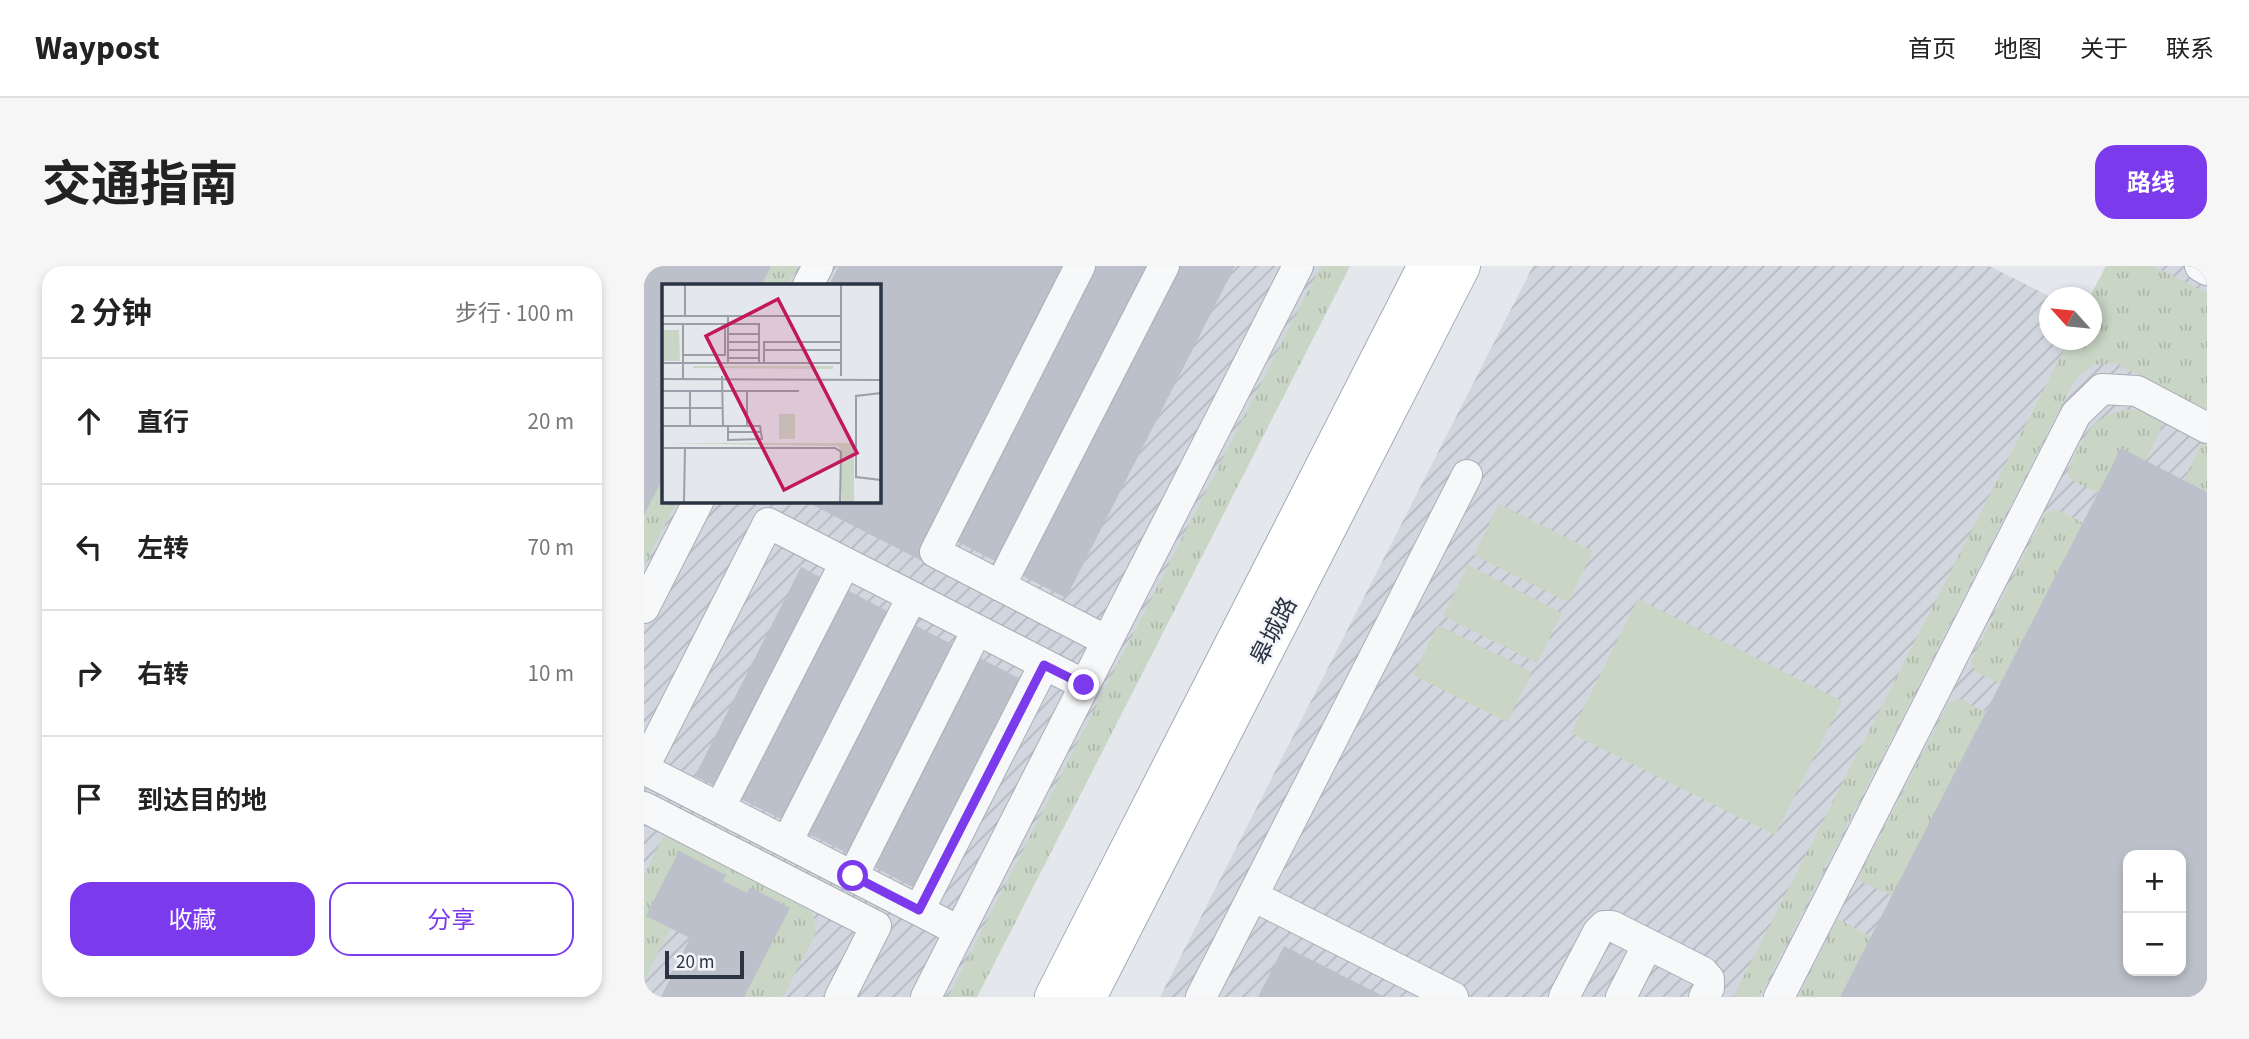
<!DOCTYPE html>
<html lang="zh">
<meta charset="utf-8">
<style>
:root{--surface:#fff;--page:#f6f6f6;--text:#222;--muted:#767676;--line:#e0e0e0;--accent:#7c3aed}
body{margin:0;font-family:"Source Sans 3","Noto Sans SC",sans-serif;background:var(--page);color:var(--text)}
.controls{position:absolute;right:21px;bottom:21px;display:grid;overflow:hidden;border-radius:14px;box-shadow:0 4px 10px #0003}
.controls button{width:63px;height:63px;display:grid;place-items:center;padding:0;border:0;border-bottom:2px solid var(--line);background:var(--surface);color:var(--text);font:35px sans-serif}
.compass{position:absolute;left:1395px;top:21px;width:63px;height:63px;border-radius:50%;background:var(--surface);box-shadow:0 4px 10px #0003;rotate:297deg}
.scale{position:absolute;left:21px;bottom:18px;width:79px;box-sizing:border-box;padding-left:7px;border:4px solid #2b3445;border-top:0;font-size:19px;line-height:24px;white-space:nowrap;color:#2b3445;-webkit-text-stroke:5px #f4f6f9;paint-order:stroke}
.stop{position:absolute;width:21px;height:21px;margin:-16px;border:5px solid #7c3aed;border-radius:50%;background:#fff}
.stop.end{background:#7c3aed;border-color:#fff;box-shadow:0 2px 7px #0008}
.list{margin:0;padding:0;list-style:none}
h2{display:flex;justify-content:space-between;align-items:center;height:91px;margin:0;padding:0 28px;font-size:30px}
h2 small{font-size:23px;font-weight:400;color:var(--muted)}
.list li{display:grid;grid-template-columns:46px 1fr auto;gap:21px;align-items:center;box-sizing:border-box;height:126px;padding:0 28px;border-top:2px solid var(--line)}
.list b{display:block;font-size:26px;white-space:nowrap}
.list em{font-size:23px;font-style:normal;color:var(--muted)}
.actions{display:flex;gap:14px;padding:21px 28px}
.actions a{flex:1;padding:16px 0;border:2px solid var(--accent);border-radius:21px;text-align:center;font-size:24px;color:var(--accent)}
.actions .main{background:var(--accent);color:#fff}
.icon{flex:none;width:38px;height:38px;fill:none;stroke:currentColor;stroke-width:2;stroke-linecap:round;stroke-linejoin:round}
.map{position:relative;flex:none;width:1563px;height:731px;overflow:hidden;border-radius:21px}
header{display:flex;align-items:center;gap:42px;box-sizing:border-box;height:98px;padding:0 35px;background:var(--surface);border-bottom:2px solid var(--line)}
header strong{font-size:33px}
nav{display:flex;gap:38px;margin-inline-start:auto;font-size:24px}
.intro{display:flex;align-items:center;justify-content:space-between;box-sizing:border-box;height:168px;padding:0 42px}
h1{margin:0;font-size:49px}
.button{padding:18px 32px;border-radius:21px;background:var(--accent);color:#fff;font-size:24px;font-weight:700}
main{display:flex;gap:42px;padding:0 42px}
aside{flex:1;background:var(--surface);border-radius:21px;box-shadow:0 4px 10px #0003}
.map>svg:first-child{display:block}
.industrial{fill:url(#industrial-furrows);fill-rule:evenodd}
.grass{fill:url(#grass-tufts)}
.garden{fill:#c9d6c5}
.building{fill:#bbc0ca;fill-rule:evenodd}
.lines{fill:none;stroke-linecap:round;stroke-linejoin:round}
.minor-casing{stroke:#a9aeb7;stroke-width:32}
.major-casing{stroke:#a3abb8;stroke-width:40}
.minor{stroke:#f7f8fa;stroke-width:30}
.major{stroke:#fff;stroke-width:38}
.route{stroke:#7c3aed;stroke-width:9}
.labels{text-anchor:middle;dominant-baseline:central;stroke-width:5;stroke-linejoin:round;paint-order:stroke}
.street-label{font-size:24px;fill:#2b3445;stroke:#f4f6f9}
.inset-road{fill:none;stroke:#9a9fa9;stroke-width:2}
.view{fill:#c2185b;fill-opacity:0.15;stroke:#c2185b;stroke-width:3.5}
.inset-edge{fill:none;stroke:#2b3445;stroke-width:3.5}
</style>
<header>
<strong>Waypost</strong>
<nav><a>首页</a><a>地图</a><a>关于</a><a>联系</a></nav>
</header>
<div class="intro"><h1>交通指南</h1><a class="button">路线</a></div>
<main>
<aside>
<h2>2 分钟<small>步行 · 100 m</small></h2>
<ul class="list">
<li><svg class="icon" aria-label="ahead" viewBox="0 0 24 24"><path d="M12 20V5M6 11l6-6 6 6"/></svg><div><b>直行</b></div><em>20 m</em></li>
<li><svg class="icon" aria-label="left" viewBox="0 0 24 24"><path d="M17 20v-9H6M10 6l-5 5 5 5"/></svg><div><b>左转</b></div><em>70 m</em></li>
<li><svg class="icon" aria-label="right" viewBox="0 0 24 24"><path d="M7 20v-9h11M14 6l5 5-5 5"/></svg><div><b>右转</b></div><em>10 m</em></li>
<li><svg class="icon" aria-label="arrive" viewBox="0 0 24 24"><path d="M6 21V4h12l-3 4 3 4H6"/></svg><div><b>到达目的地</b></div></li>
</ul>
<div class="actions"><a class="main">收藏</a><a>分享</a></div>
</aside>
<div class="map">
<svg width="1563" height="731" viewBox="0 0 1563 731">
<defs>
<pattern id="industrial-furrows" width="10" height="10" patternUnits="userSpaceOnUse" patternTransform="scale(1.75)"><rect width="10" height="10" fill="#d2d6de"/><path d="M-1 1l2-2M0 10L10 0M9 11l2-2" fill="none" stroke="#b4b8c0"/></pattern>
<pattern id="grass-tufts" width="24" height="20" patternUnits="userSpaceOnUse" patternTransform="scale(1.75)"><rect width="24" height="20" fill="#c9d6c5"/><path d="M3 7l-1-3M5 7V3M7 7l1-3M15 17l-1-3M17 17v-4M19 17l1-3" fill="none" stroke="#adb8ab"/></pattern>
</defs>
<rect width="100%" height="100%" fill="#e4e7ec"/>
<path class="industrial" d="M 0,0 L 706,0 L 333,731 L 0,731 ZM 19,19 L 234,19 L 234,234 L 19,234 Z
M 889,0 L 1345,0 L 1407,31 L 1406,74 L 1448,74 L 1446,31 L 1462,0 L 1563,0 L 1563,731 L 516,731 ZM 1484,589 L 1537,589 L 1537,705 L 1484,705 Z"/>
<path class="grass" d="M 127,0 L 154,0 L 144,19 L 118,19 Z
M 677,0 L 706,0 L 333,731 L 304,731 Z
M 1462,0 L 1509,0 L 1563,27 L 1563,144 L 1471,97 L 1450,99 L 1431,113 L 1115,731 L 1089,731 L 1425,74 L 1448,74 L 1446,31 Z
M 1483,143 L 1497,145 L 1519,157 L 1502,195 L 1477,182 L 1454,227 L 1429,215 L 1423,207 C 1439,174 1444,151 1483,143 Z
M 1558,177 L 1563,180 L 1563,226 L 1540,214 Z
M 19,212 L 19,234 L 33,235 L 0,300 L 0,249 Z
M 1410,243 L 1417,245 L 1439,257 L 1357,418 L 1331,405 L 1327,395 L 1401,248 Z
M 1316,433 L 1342,446 L 1248,630 L 1214,614 L 1305,436 Z
M 21,568 L 167,645 L 171,654 L 172,667 L 139,731 L 100,731 L 145,642 L 106,622 L 103,627 L 79,615 L 81,609 L 27,662 L 0,714 L 0,609 Z
M 1194,653 L 1227,671 L 1196,731 L 1154,731 Z"/>
<path class="garden" d="M 855,238 L 949,285 L 924,336 L 830,289 Z
M 824,299 L 918,347 L 893,397 L 799,350 Z
M 994,333 L 1198,435 L 1131,569 L 927,467 Z
M 794,359 L 888,406 L 863,456 L 769,409 Z"/>
<path class="building" d="M 0,0 L 127,0 L 118,19 L 19,19 L 19,212 L 0,249 Z
M 195,0 L 434,0 L 282,297 L 159,234 L 234,234 L 234,19 L 185,19 Z
M 450,0 L 507,0 L 355,297 L 310,274 Z
M 535,0 L 591,0 L 422,332 L 377,309 Z
M 1477,182 L 1563,226 L 1563,731 L 1196,731 ZM 1484,589 L 1537,589 L 1537,705 L 1484,705 Z
M 157,301 L 180,313 L 74,522 L 51,510 Z
M 201,323 L 247,347 L 141,555 L 95,532 Z
M 267,357 L 313,381 L 207,589 L 161,566 Z
M 334,391 L 380,415 L 274,624 L 228,600 Z
M 35,585 L 82,609 L 79,615 L 103,627 L 106,621 L 146,642 L 100,731 L 17,731 L 46,672 L 2,650 Z
M 640,680 L 741,731 L 614,731 Z"/>
<g class="lines">
<defs>
<path id="minor" d="M 436,0 L 291,286 L 463,375
M 1556,0 L 1563,4
M 164,19 L 174,0
M 356,320 L 520,0
M 0,342 L 55,234
M 0,501 L 124,257 L 441,419
M 0,503 L 315,665
M 0,541 L 232,660 L 196,731
M 76,541 L 201,297
M 143,576 L 268,331
M 209,610 L 333,364
M 609,630 L 809,731
M 275,644 L 400,399
M 282,731 L 654,0
M 557,731 L 823,209
M 920,731 L 954,666 L 960,660 L 968,660 L 1059,706 L 1065,713 L 1065,722 L 1060,731
M 977,731 L 1004,678
M 1135,731 L 1432,148 L 1458,123 L 1493,125 L 1563,162"/>
<path id="major" d="M 410,731 L 783,0
M 443,731 L 817,0"/>
</defs>
<use href="#minor" class="minor-casing"/>
<use href="#major" class="major-casing"/>
<use href="#minor" class="minor"/>
<use href="#major" class="major"/>
</g>
<g class="lines">
<path class="route" d="M 209,610 L 275,644 L 400,399 L 440,419"/>
</g>
<g class="labels">
<g class="street-label">
<text transform="translate(630 365) rotate(-63)">皋城路</text>
</g>
</g>
<g transform="translate(18 18)">
<rect width="219" height="219" fill="#e4e7ec"/>
<path d="M 0,46 L 17,46 L 18,77 L 0,77 ZM 31,82 L 171,82 L 171,85 L 31,84 ZM 0,159 L 192,159 L 192,218 L 180,218 L 177,162 Z" fill="#c9d6c5"/>
<path d="M 117,130 L 133,130 L 133,155 L 117,155 Z" fill="#c9d6c5"/>
<path class="inset-road" d="M 0,32 L 179,32M 23,32 L 23,0M 0,40 L 97,40 L 97,79M 21,40 L 21,95M 67,50 L 97,50M 66,58 L 97,58M 67,66 L 97,66M 102,66 L 179,66M 21,71 L 63,71 L 63,40M 66,74 L 97,74M 0,79 L 179,79M 66,79 L 66,32M 102,79 L 102,58 L 179,58M 60,92 L 61,142M 179,92 L 179,0M 0,95 L 219,96M 0,107 L 137,107M 85,107 L 85,142M 219,109 L 194,112 L 194,193 L 219,196M 0,124 L 60,124M 0,142 L 98,142 L 100,155 L 66,156 L 66,142M 28,142 L 28,107M 66,148 L 99,148M 0,164 L 173,164 L 179,168 L 178,218M 22,218 L 23,164"/>
<path class="view" d="M 116,15 L 195,169 L 122,206 L 44,52 Z"/>
<rect width="219" height="219" class="inset-edge"/>
</g>
</svg>
<div class="controls">
<button>+</button>
<button>−</button>
</div>
<svg class="compass" viewBox="-18 -18 36 36"><path d="M0-13l5 13h-10z" fill="#e53935"/><path d="M0 13l5-13h-10z" fill="#767676"/></svg>
<div class="scale">20 m</div>
<div class="stop" style="left:209px;top:610px"></div>
<div class="stop end" style="left:440px;top:419px"></div>
</div>
</main>
